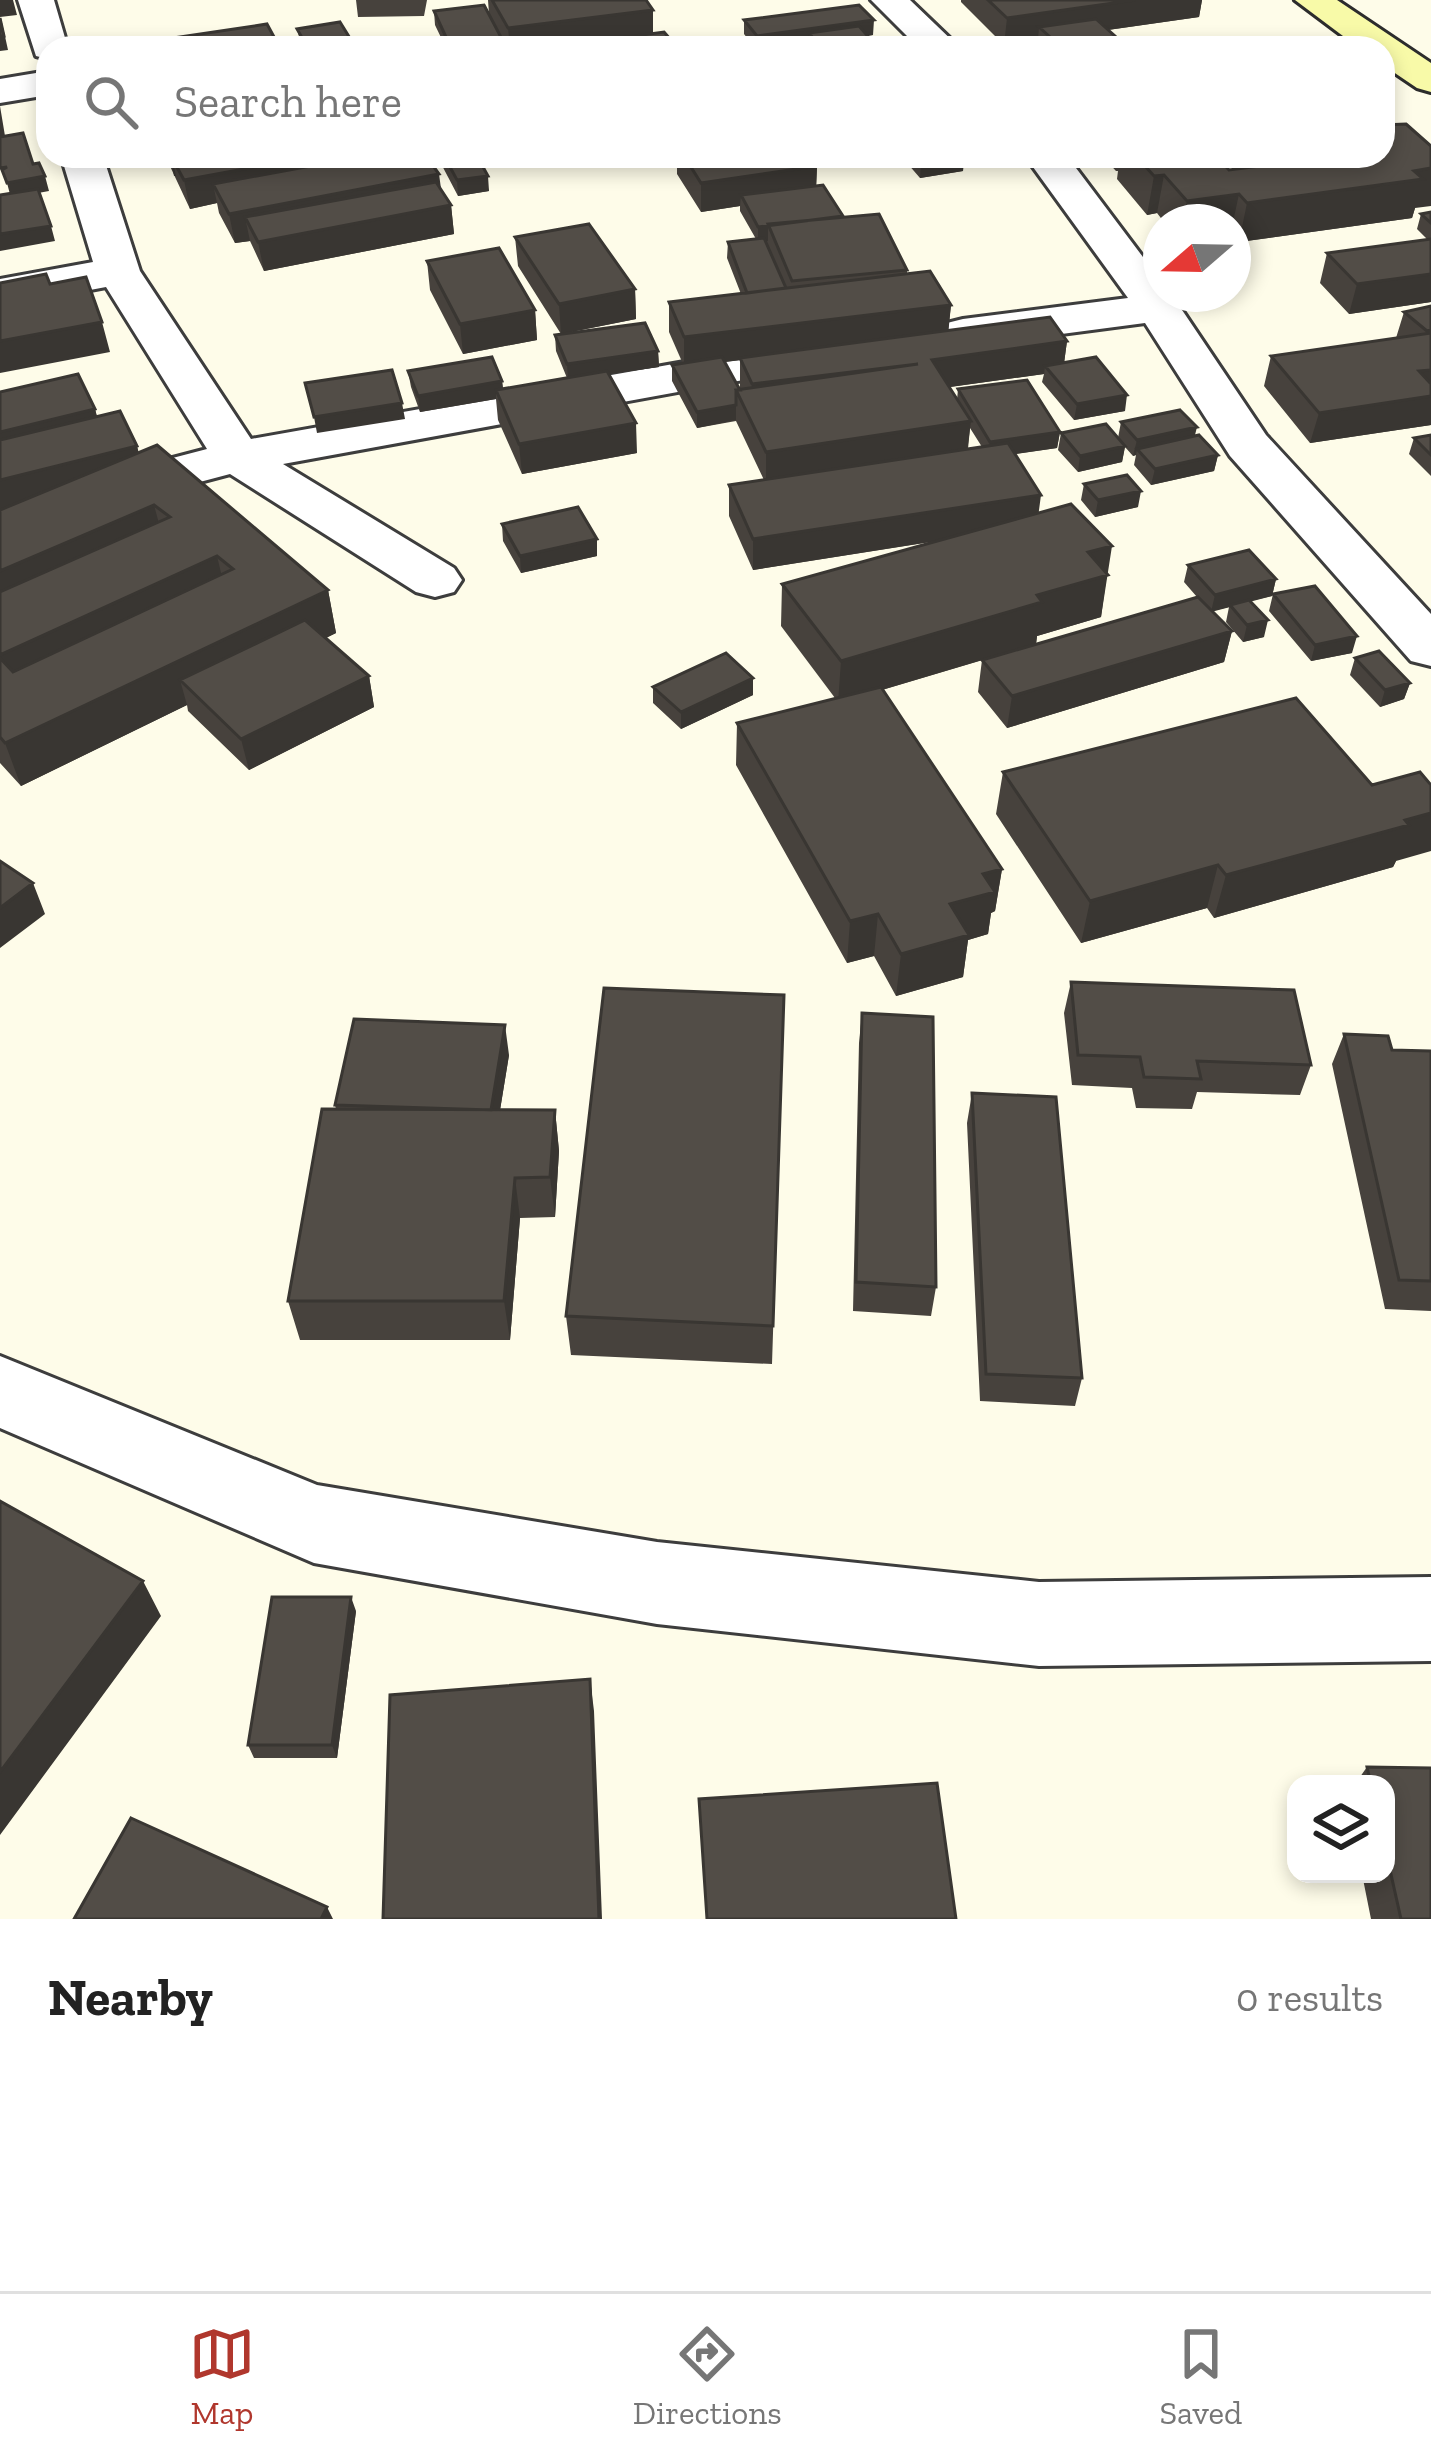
<!DOCTYPE html>
<style>
:root{--surface:#fff;--page:#f6f6f6;--text:#222;--muted:#767676;--line:#e0e0e0;--accent:#b0372d}
body{margin:0;font-family:"Zilla Slab",serif;background:var(--page);color:var(--text)}
.controls{position:absolute;right:36px;bottom:36px;display:grid;overflow:hidden;border-radius:24px;box-shadow:0 6px 18px #0003}
.controls button{width:108px;height:108px;display:grid;place-items:center;padding:0;border:0;border-bottom:3px solid var(--line);background:var(--surface);color:var(--text);font:60px sans-serif}
.compass{position:absolute;left:1143px;top:204px;width:108px;height:108px;border-radius:50%;background:var(--surface);box-shadow:0 6px 18px #0003;rotate:250deg}
.list{margin:0;padding:0;list-style:none}
h2{display:flex;justify-content:space-between;align-items:center;height:156px;margin:0;padding:0 48px;font-size:51px}
h2 small{font-size:39px;font-weight:400;color:var(--muted)}
.icon{flex:none;width:66px;height:66px;fill:none;stroke:currentColor;stroke-width:2;stroke-linecap:round;stroke-linejoin:round}
.map{position:relative;flex:none;width:1431px;height:1919px;overflow:hidden}
.search{position:absolute;background:var(--surface);box-shadow:0 6px 18px #0003;left:36px;right:36px;top:36px;height:132px;display:flex;align-items:center;gap:30px;box-sizing:border-box;padding:0 42px;border-radius:36px;color:var(--muted);font-size:45px}
.sheet{height:372px;background:var(--surface)}
nav{display:flex;justify-content:space-around;align-items:center;box-sizing:border-box;height:168px;border-top:3px solid var(--line);background:var(--surface);font-size:33px;color:var(--muted)}
nav a{display:grid;justify-items:center;gap:6px}
nav .on{color:var(--accent)}
.map>svg:first-child{display:block}
.lines{fill:none;stroke-linecap:round;stroke-linejoin:round}
.minor-casing{stroke:#3d3d3d;stroke-width:6}
.secondary-casing{stroke:#2c2c2c;stroke-width:6}
.minor{fill:#fff;fill-rule:evenodd}
.secondary{fill:#f8faa8;fill-rule:evenodd}
.wall{fill:#47423d;fill-rule:evenodd}
.shaded-wall{fill:#393632}
.building{fill:#524d47;stroke:#393632;stroke-width:3}
</style>
<div class="map">
<svg width="1431" height="1919" viewBox="0 0 1431 1919">
<rect width="100%" height="100%" fill="#fefce9"/>
<g class="lines">
<defs>
<path id="minor" d="M 18,0 L 54,0 L 68,48 L 48,48 L 48,59 L 36,56 Z
M 871,0 L 910,0 L 960,48 L 919,48 Z
M 48,71 L 48,95 L 0,103 L 0,79 Z
M 61,156 L 103,156 L 140,271 L 251,439 L 831,336 L 848,340 L 855,350 L 848,360 L 831,364 L 283,464 L 454,568 L 462,580 L 454,592 L 435,597 L 416,592 L 230,474 L 0,535 L 0,503 L 207,449 L 106,287 L 0,307 L 0,279 L 93,262 Z
M 1025,156 L 1067,156 L 1161,281 L 1161,294 L 1174,298 L 1266,435 L 1431,614 L 1431,666 L 1411,661 L 1230,456 L 1145,323 L 963,347 L 947,343 L 940,333 L 947,323 L 963,319 L 1128,298 Z
M 0,1356 L 317,1485 L 657,1542 L 1039,1582 L 1431,1577 L 1431,1661 L 1039,1666 L 657,1624 L 314,1563 L 0,1428 Z"/>
<path id="secondary" d="M 1295,0 L 1337,0 L 1431,63 L 1431,92 L 1417,88 L 1383,65 L 1383,48 L 1359,48 Z"/>
</defs>
<use href="#minor" class="minor-casing"/>
<use href="#secondary" class="secondary-casing"/>
<use href="#minor" class="minor"/>
<use href="#secondary" class="secondary"/>
</g>
<path class="wall" d="M 356,0 L 427,0 L 424,16 L 358,17 Z
M 488,0 L 646,0 L 653,33 L 671,48 L 606,48 L 606,43 L 602,44 L 605,48 L 506,48 L 504,43 L 504,48 L 446,48 L 435,25 L 434,11 L 489,14 Z
M 961,0 L 1202,0 L 1199,17 L 1108,30 L 1114,48 L 1045,48 L 1038,40 L 1004,45 L 961,2 Z
M 744,20 L 873,35 L 867,36 L 878,48 L 809,48 L 809,43 L 774,48 L 755,48 L 744,34 Z
M 297,29 L 356,48 L 302,48 Z
M 148,156 L 429,156 L 441,190 L 451,205 L 454,234 L 264,271 L 250,241 L 235,243 L 219,213 L 217,203 L 190,209 L 169,164 L 152,167 Z
M 437,156 L 477,156 L 489,191 L 458,196 Z
M 677,156 L 810,156 L 817,166 L 816,185 L 843,216 L 907,270 L 907,274 L 951,305 L 948,331 L 1067,341 L 1064,363 L 1125,411 L 1074,420 L 1042,382 L 1044,374 L 949,387 L 957,400 L 958,389 L 1060,432 L 1057,448 L 1015,454 L 1039,513 L 1107,573 L 1101,617 L 1037,636 L 1036,644 L 882,690 L 1002,869 L 995,911 L 991,913 L 988,934 L 968,940 L 963,977 L 896,996 L 874,956 L 847,963 L 736,765 L 737,723 L 835,698 L 781,626 L 782,584 L 937,541 L 753,570 L 729,516 L 729,485 L 764,480 L 736,421 L 697,428 L 672,381 L 672,365 L 683,364 L 669,332 L 669,302 L 741,294 L 727,258 L 728,242 L 756,239 L 740,211 L 740,206 L 701,212 L 677,174 ZM 740,360 L 740,390 L 724,362 ZM 970,428 L 982,447 L 968,449 Z
M 901,156 L 964,156 L 963,171 L 920,178 Z
M 1102,156 L 1216,156 L 1229,170 L 1289,162 L 1291,156 L 1383,156 L 1415,208 L 1412,218 L 1239,242 L 1233,236 L 1233,222 L 1164,222 L 1157,213 L 1147,215 L 1117,179 L 1118,171 L 1116,171 Z
M 1431,212 L 1431,302 L 1349,314 L 1320,283 L 1327,253 L 1428,240 L 1417,229 L 1421,214 Z
M 515,237 L 635,289 L 636,319 L 561,334 L 518,266 Z
M 427,261 L 535,310 L 537,340 L 463,354 L 430,290 Z
M 1431,306 L 1431,425 L 1310,443 L 1264,386 L 1271,356 L 1396,338 L 1404,312 Z
M 555,335 L 658,351 L 659,367 L 609,374 L 637,453 L 522,474 L 498,420 L 496,399 L 420,412 L 411,387 L 408,371 L 502,381 L 503,389 L 567,378 L 556,351 Z
M 0,392 L 95,409 L 97,417 L 137,446 L 138,452 L 328,590 L 336,633 L 326,638 L 369,676 L 374,707 L 249,770 L 188,711 L 187,705 L 21,786 L 0,763 Z
M 1121,422 L 1194,437 L 1218,455 L 1214,471 L 1151,485 L 1134,465 L 1136,455 L 1133,456 L 1125,447 L 1122,462 L 1078,472 L 1058,450 L 1061,433 L 1118,438 Z
M 1431,435 L 1431,476 L 1409,454 L 1414,438 Z
M 1084,484 L 1138,507 L 1095,517 L 1081,500 Z
M 502,524 L 597,556 L 521,573 L 503,541 Z
M 1188,565 L 1276,579 L 1272,596 L 1250,601 L 1264,637 L 1243,642 L 1226,622 L 1229,607 L 1212,611 L 1232,631 L 1224,662 L 1007,728 L 978,692 L 982,660 L 1197,597 L 1184,582 Z
M 1273,594 L 1352,653 L 1311,661 L 1269,611 Z
M 1355,658 L 1410,683 L 1404,699 L 1380,707 L 1350,675 Z
M 653,687 L 753,695 L 681,729 L 653,703 Z
M 1003,772 L 1396,861 L 1393,867 L 1214,918 L 1207,908 L 1081,943 L 996,814 Z
M 1071,982 L 1311,1065 L 1300,1095 L 1197,1092 L 1192,1109 L 1136,1108 L 1132,1088 L 1072,1085 L 1064,1013 Z
M 784,995 L 772,1364 L 571,1355 L 566,1316 Z
M 862,1013 L 936,1287 L 931,1316 L 853,1311 L 859,1043 Z
M 1344,1034 L 1392,1050 L 1431,1051 L 1431,1311 L 1385,1309 L 1332,1064 Z
M 509,1055 L 500,1110 L 555,1110 L 559,1151 L 555,1217 L 520,1218 L 510,1340 L 300,1340 L 288,1301 L 336,1109 L 335,1105 Z
M 972,1093 L 1082,1378 L 1075,1406 L 980,1401 L 967,1123 Z
M 356,1611 L 337,1758 L 254,1758 L 248,1745 Z
M 1367,1767 L 1431,1768 L 1431,1919 L 1371,1919 L 1362,1874 L 1386,1874 L 1386,1784 L 1355,1784 Z"/>
<path class="shaded-wall" d="M 0,0 L 13,0 L 17,15 L 0,17 Z
M 1135,0 L 1202,0 L 1199,17 L 1051,38 L 1039,27 L 1038,40 L 1004,45 L 1007,18 Z
M 653,10 L 653,37 L 566,48 L 510,48 L 508,28 Z
M 1,18 L 8,50 L 0,51 L 0,36 Z
M 874,20 L 873,35 L 816,42 L 809,33 L 809,43 L 774,48 L 757,48 L 757,36 Z
M 1116,37 L 1114,48 L 1059,48 L 1059,45 Z
M 503,41 L 504,48 L 451,48 Z
M 0,106 L 6,142 L 0,143 Z
M 149,156 L 168,156 L 169,164 L 152,167 Z
M 170,156 L 299,156 L 172,158 L 176,176 L 174,176 Z
M 314,156 L 325,156 L 329,182 L 213,184 L 217,203 L 190,209 L 184,180 Z
M 964,156 L 963,171 L 920,178 L 921,163 Z
M 817,166 L 816,194 L 741,195 L 740,206 L 701,212 L 701,183 Z
M 1431,168 L 1431,206 L 1415,208 L 1412,218 L 1239,242 L 1247,203 Z
M 439,174 L 443,203 L 245,217 L 250,241 L 235,243 L 229,214 Z
M 1164,175 L 1157,213 L 1147,215 L 1154,176 Z
M 45,176 L 49,191 L 11,198 L 7,183 Z
M 488,176 L 489,191 L 458,196 L 457,180 Z
M 1239,194 L 1233,222 L 1183,222 L 1187,201 Z
M 451,205 L 454,234 L 264,271 L 258,242 Z
M 51,226 L 55,241 L 0,251 L 0,234 Z
M 768,226 L 768,241 L 758,242 L 758,227 Z
M 1431,274 L 1431,302 L 1349,314 L 1357,284 Z
M 635,289 L 636,319 L 561,334 L 559,304 Z
M 951,305 L 948,335 L 684,367 L 684,337 Z
M 535,310 L 537,340 L 463,354 L 460,324 Z
M 102,322 L 110,352 L 0,373 L 0,341 Z
M 1067,341 L 1063,371 L 1045,366 L 1044,374 L 929,390 L 932,360 Z
M 658,351 L 659,367 L 568,380 L 567,364 Z
M 918,364 L 751,414 L 752,384 Z
M 1431,370 L 1431,425 L 1310,443 L 1319,413 L 1419,371 Z
M 502,381 L 504,397 L 496,390 L 496,399 L 420,412 L 418,396 Z
M 1127,395 L 1125,411 L 1074,420 L 1077,404 Z
M 402,403 L 405,419 L 317,433 L 314,417 Z
M 736,405 L 736,420 L 697,428 L 697,412 Z
M 95,409 L 103,440 L 0,465 L 0,432 Z
M 971,421 L 967,452 L 766,482 L 766,452 Z
M 636,423 L 637,453 L 522,474 L 519,444 Z
M 1197,427 L 1193,443 L 1137,449 L 1136,455 L 1133,456 L 1137,440 Z
M 1060,432 L 1057,448 L 988,458 L 990,442 Z
M 137,446 L 145,477 L 0,513 L 0,480 Z
M 1125,446 L 1122,462 L 1078,472 L 1080,456 Z
M 1218,455 L 1214,471 L 1151,485 L 1155,469 Z
M 1141,491 L 1138,507 L 1095,517 L 1098,500 Z
M 1041,495 L 1037,525 L 753,570 L 753,539 Z
M 154,505 L 165,546 L 0,619 L 0,571 Z
M 597,539 L 597,556 L 521,573 L 520,556 Z
M 1112,546 L 1101,617 L 1037,636 L 1036,644 L 838,703 L 841,661 L 1037,595 L 1088,552 Z
M 217,556 L 227,598 L 13,699 L 0,661 L 0,655 Z
M 1276,579 L 1272,596 L 1211,612 L 1215,595 Z
M 328,590 L 336,633 L 200,699 L 180,680 L 187,705 L 21,786 L 5,743 Z
M 1268,620 L 1264,637 L 1243,642 L 1247,625 Z
M 1232,631 L 1224,662 L 1007,728 L 1012,696 Z
M 1357,636 L 1352,653 L 1311,661 L 1315,645 Z
M 369,676 L 374,707 L 249,770 L 241,739 Z
M 753,678 L 753,695 L 681,729 L 681,712 Z
M 1410,683 L 1404,699 L 1380,707 L 1385,690 Z
M 1431,813 L 1431,851 L 1396,861 L 1393,867 L 1214,918 L 1226,875 Z
M 1218,865 L 1207,908 L 1081,943 L 1090,901 Z
M 1002,869 L 995,911 L 991,913 L 988,934 L 968,940 L 963,977 L 896,996 L 901,954 L 950,904 L 983,874 Z
M 33,883 L 45,914 L 0,948 L 0,908 Z
M 878,914 L 874,956 L 847,963 L 850,921 Z
M 505,1025 L 509,1055 L 495,1141 L 490,1111 Z
M 555,1110 L 559,1151 L 555,1217 L 550,1177 Z
M 515,1178 L 520,1218 L 510,1340 L 504,1301 Z
M 143,1581 L 161,1616 L 0,1835 L 0,1772 Z
M 351,1597 L 356,1611 L 337,1758 L 332,1745 Z
M 590,1679 L 594,1711 L 602,1919 L 599,1919 Z
M 327,1907 L 333,1919 L 321,1919 Z"/>
<path class="building" d="M 492,0 L 646,0 L 653,10 L 508,28 Z
M 988,0 L 1135,0 L 1007,18 Z
M 484,5 L 503,41 L 451,48 L 434,11 Z
M 859,5 L 874,20 L 757,36 L 744,20 Z
M 0,18 L 4,36 L 0,36 Z
M 1096,19 L 1116,37 L 1059,45 L 1039,27 Z
M 340,22 L 356,48 L 308,48 L 297,29 Z
M 267,24 L 280,48 L 135,48 L 133,44 Z
M 859,26 L 878,48 L 821,48 L 809,33 Z
M 664,32 L 677,47 L 611,48 L 605,40 Z
M 599,40 L 605,48 L 541,48 Z
M 1406,124 L 1431,146 L 1431,168 L 1414,171 L 1423,179 L 1247,203 L 1239,194 L 1187,201 L 1164,175 L 1154,176 L 1136,156 L 1216,156 L 1229,170 L 1316,159 L 1313,156 L 1383,156 L 1383,125 Z
M 23,133 L 33,164 L 39,163 L 45,176 L 7,183 L 2,170 L 7,167 L 0,168 L 0,137 Z
M 181,156 L 314,156 L 184,180 L 172,158 Z
M 330,156 L 365,156 L 333,162 Z
M 365,156 L 426,156 L 439,174 L 229,214 L 213,184 Z
M 444,156 L 477,156 L 488,176 L 457,180 Z
M 684,156 L 810,156 L 817,166 L 701,183 Z
M 915,156 L 964,156 L 921,163 Z
M 436,182 L 451,205 L 258,242 L 245,217 Z
M 823,185 L 843,216 L 758,227 L 741,195 Z
M 38,189 L 51,226 L 0,234 L 0,195 Z
M 1431,212 L 1431,223 L 1421,214 Z
M 879,214 L 907,270 L 792,281 L 768,224 Z
M 589,224 L 635,289 L 559,304 L 515,237 Z
M 764,238 L 786,288 L 747,293 L 728,242 Z
M 1431,239 L 1431,274 L 1357,284 L 1327,253 Z
M 499,248 L 535,310 L 460,324 L 427,261 Z
M 930,271 L 951,305 L 684,337 L 669,302 Z
M 46,274 L 50,284 L 86,277 L 102,322 L 0,341 L 0,283 Z
M 1431,306 L 1431,330 L 1427,331 L 1404,312 Z
M 1050,317 L 1067,341 L 932,360 L 971,421 L 766,452 L 736,390 L 918,364 L 752,384 L 740,358 Z
M 645,323 L 658,351 L 567,364 L 555,335 Z
M 1431,333 L 1431,370 L 1419,371 L 1431,384 L 1431,396 L 1319,413 L 1271,356 Z
M 492,357 L 502,381 L 418,396 L 408,371 Z
M 722,357 L 740,390 L 736,390 L 736,405 L 697,412 L 672,365 Z
M 1096,357 L 1127,395 L 1077,404 L 1045,366 Z
M 392,370 L 402,403 L 314,417 L 305,383 Z
M 607,371 L 636,423 L 519,444 L 496,390 Z
M 78,374 L 95,409 L 0,432 L 0,392 Z
M 1027,380 L 1060,432 L 990,442 L 958,389 Z
M 1180,410 L 1197,427 L 1137,440 L 1121,422 Z
M 120,411 L 137,446 L 0,480 L 0,440 Z
M 1106,424 L 1125,446 L 1080,456 L 1061,433 Z
M 1199,435 L 1218,455 L 1155,469 L 1137,449 Z
M 1431,435 L 1431,455 L 1414,438 Z
M 1008,443 L 1041,495 L 753,539 L 729,485 Z
M 157,445 L 328,590 L 5,743 L 0,737 L 0,658 L 13,672 L 233,569 L 217,556 L 0,655 L 0,592 L 170,517 L 154,505 L 0,571 L 0,510 Z
M 1127,475 L 1141,491 L 1098,500 L 1084,484 Z
M 1071,504 L 1112,546 L 1088,552 L 1108,575 L 1037,595 L 1042,602 L 841,661 L 782,584 Z
M 578,507 L 597,539 L 520,556 L 502,524 Z
M 1249,550 L 1276,579 L 1215,595 L 1188,565 Z
M 1315,586 L 1357,636 L 1315,645 L 1273,594 Z
M 1198,597 L 1232,631 L 1012,696 L 982,660 Z
M 1249,600 L 1268,620 L 1247,625 L 1230,605 Z
M 305,620 L 369,676 L 241,739 L 180,680 Z
M 1379,651 L 1410,683 L 1385,690 L 1355,658 Z
M 726,653 L 753,678 L 681,712 L 653,687 Z
M 881,687 L 1002,869 L 983,874 L 995,892 L 950,904 L 969,935 L 901,954 L 878,914 L 850,921 L 737,723 Z
M 1296,698 L 1372,785 L 1420,772 L 1431,785 L 1431,813 L 1405,820 L 1409,825 L 1226,875 L 1218,865 L 1090,901 L 1003,772 Z
M 0,861 L 33,883 L 0,908 Z
M 1071,982 L 1294,990 L 1311,1065 L 1197,1061 L 1201,1079 L 1144,1077 L 1140,1057 L 1078,1055 Z
M 604,988 L 784,995 L 773,1326 L 566,1316 Z
M 862,1013 L 933,1017 L 936,1287 L 856,1282 Z
M 354,1019 L 505,1025 L 491,1110 L 335,1105 Z
M 1344,1034 L 1388,1036 L 1392,1050 L 1431,1051 L 1431,1281 L 1399,1280 Z
M 972,1093 L 1056,1097 L 1082,1378 L 986,1374 Z
M 322,1109 L 555,1110 L 550,1177 L 515,1178 L 504,1301 L 288,1301 Z
M 0,1501 L 143,1581 L 0,1772 Z
M 272,1597 L 351,1597 L 332,1745 L 248,1745 Z
M 590,1679 L 599,1919 L 383,1919 L 390,1695 Z
M 1367,1767 L 1431,1768 L 1431,1919 L 1401,1919 L 1386,1852 L 1386,1784 L 1371,1784 Z
M 937,1783 L 956,1919 L 707,1919 L 699,1799 Z
M 131,1818 L 327,1907 L 321,1919 L 74,1919 Z"/>
</svg>
<div class="controls">
<button><svg class="icon" aria-label="layers" viewBox="0 0 24 24"><path d="M12 4l9 5-9 5-9-5zM3 14l9 5 9-5"/></svg></button>
</div>
<svg class="compass" viewBox="-18 -18 36 36"><path d="M0-13l5 13h-10z" fill="#e53935"/><path d="M0 13l5-13h-10z" fill="#767676"/></svg>
<div class="search"><svg class="icon" aria-label="search" viewBox="0 0 24 24"><circle cx="10" cy="10" r="6"/><path d="M15 15l6 6"/></svg>Search here</div>
</div>
<section class="sheet">
<h2>Nearby<small>0 results</small></h2>
<ul class="list">
</ul>
</section>
<nav>
<a class="on"><svg class="icon" aria-label="map" viewBox="0 0 24 24"><path d="M3 6l6-2 6 2 6-2v14l-6 2-6-2-6 2zM9 4v14M15 6v14"/></svg>Map</a>
<a><svg class="icon" aria-label="directions" viewBox="0 0 24 24"><path d="M12 3l9 9-9 9-9-9zM9 14v-3h6M13 9l2 2-2 2"/></svg>Directions</a>
<a><svg class="icon" aria-label="saved" viewBox="0 0 24 24"><path d="M7 4h10v16l-5-4-5 4z"/></svg>Saved</a>
</nav>
